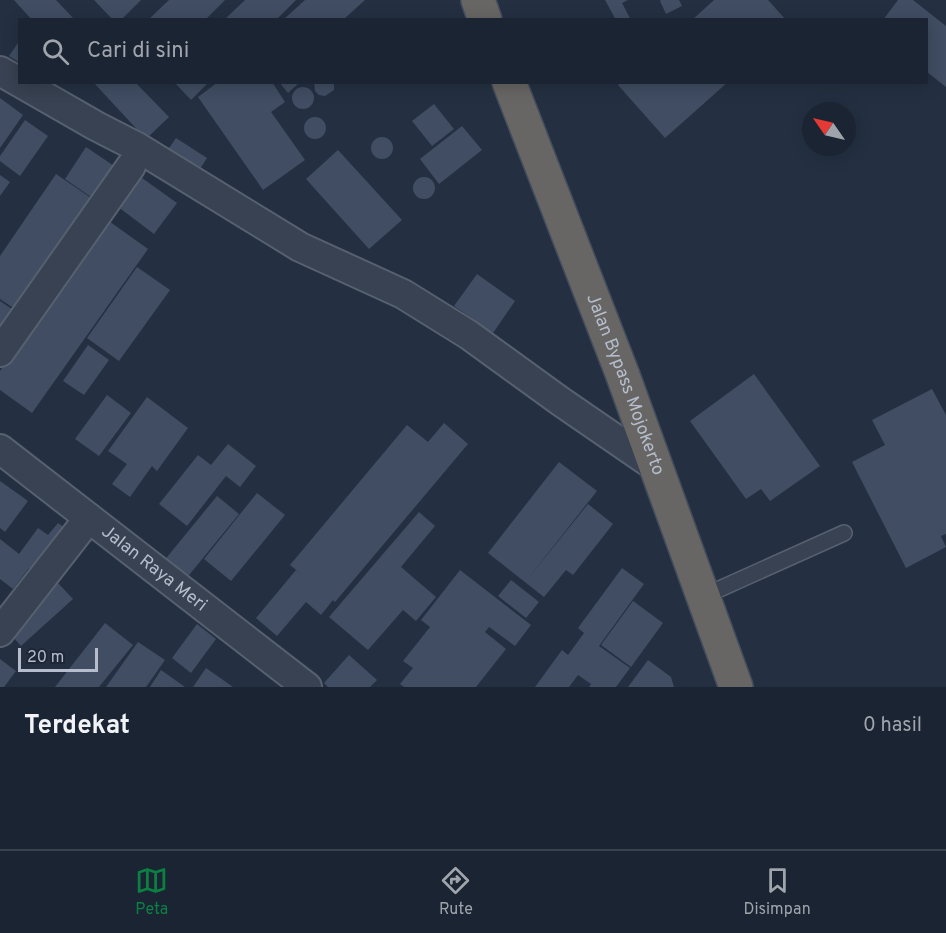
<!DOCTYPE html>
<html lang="id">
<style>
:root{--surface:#1b2432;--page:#242c3a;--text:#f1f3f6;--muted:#a0a4ac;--line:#39414d;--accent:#0b8043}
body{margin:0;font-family:Overpass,sans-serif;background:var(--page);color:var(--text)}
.compass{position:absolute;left:802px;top:102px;width:54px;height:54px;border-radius:50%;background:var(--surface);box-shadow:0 3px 15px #0003;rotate:304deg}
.scale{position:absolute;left:18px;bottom:15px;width:80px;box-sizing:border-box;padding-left:6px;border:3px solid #b5bdcc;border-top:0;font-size:16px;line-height:21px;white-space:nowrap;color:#b5bdcc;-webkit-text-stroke:4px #1d2737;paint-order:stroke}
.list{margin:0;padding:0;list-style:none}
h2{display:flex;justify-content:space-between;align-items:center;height:78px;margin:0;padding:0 24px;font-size:26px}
h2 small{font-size:20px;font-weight:400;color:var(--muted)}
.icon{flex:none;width:33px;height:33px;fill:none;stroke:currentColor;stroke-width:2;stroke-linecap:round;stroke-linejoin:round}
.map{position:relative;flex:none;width:946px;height:687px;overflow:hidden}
.search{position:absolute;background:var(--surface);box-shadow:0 3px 15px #0003;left:18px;right:18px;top:18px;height:66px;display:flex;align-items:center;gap:15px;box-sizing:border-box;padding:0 21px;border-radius:0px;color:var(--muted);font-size:22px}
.sheet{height:162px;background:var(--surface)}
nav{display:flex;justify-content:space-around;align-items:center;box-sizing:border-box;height:84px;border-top:2px solid var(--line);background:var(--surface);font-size:16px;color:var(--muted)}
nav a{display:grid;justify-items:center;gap:3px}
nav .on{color:var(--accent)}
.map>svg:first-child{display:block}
.building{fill:#404d62}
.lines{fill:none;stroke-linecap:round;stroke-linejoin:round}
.service-casing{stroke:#56606f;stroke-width:18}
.minor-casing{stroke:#56606f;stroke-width:32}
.trunk-casing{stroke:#434d5c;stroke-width:36}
.service{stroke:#384252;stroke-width:15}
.minor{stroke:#384252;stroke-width:28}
.trunk{stroke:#676664;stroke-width:33}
.labels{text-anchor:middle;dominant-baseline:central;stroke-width:5;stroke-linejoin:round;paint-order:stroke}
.street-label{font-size:18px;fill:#b5bdcc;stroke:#1d2737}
</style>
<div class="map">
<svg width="946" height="687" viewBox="0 0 946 687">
<rect width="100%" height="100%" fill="#243042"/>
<path class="building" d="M 14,0 L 56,0 L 75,20 L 32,20 Z
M 94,0 L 141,0 L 121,20 L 113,20 Z
M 169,0 L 225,0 L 205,20 L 148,20 Z
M 245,0 L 296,0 L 276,20 L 224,20 Z
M 305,0 L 365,0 L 343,20 L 283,20 Z
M 605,0 L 628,0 L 622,3 L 631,20 L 616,20 Z
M 661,0 L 679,0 L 682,6 L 666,14 L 660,1 Z
M 714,0 L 768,0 L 786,20 L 692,20 Z
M 898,0 L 913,0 L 946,26 L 946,87 L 927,72 L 927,20 L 883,20 Z
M 20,40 L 20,63 L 9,56 Z
M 93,82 L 135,82 L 169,117 L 146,139 Z
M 174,82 L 209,82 L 191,100 Z
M 218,82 L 272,82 L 285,102 L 271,112 L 305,160 L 263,190 L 198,97 Z
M 279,82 L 300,82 L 288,93 Z
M 314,82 L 334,82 L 334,90 L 325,96 L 319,95 L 315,91 Z
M 621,82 L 728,82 L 665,138 L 618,85 Z
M292 98a11 11 0 1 1 22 0a11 11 0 1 1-22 0Z
M 0,98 L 23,115 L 0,148 Z
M 434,104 L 454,129 L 432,146 L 412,121 Z
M304 128a11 11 0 1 1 22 0a11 11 0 1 1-22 0Z
M 25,120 L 48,136 L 20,176 L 0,161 L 0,156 Z
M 462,126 L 482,150 L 439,184 L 420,159 Z
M371 148a11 11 0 1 1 22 0a11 11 0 1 1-22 0Z
M 176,138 L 207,158 L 198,172 L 167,151 Z
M 86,147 L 123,172 L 101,204 L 65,179 Z
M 338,150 L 402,220 L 369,249 L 306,179 Z
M 135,173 L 177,203 L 154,234 L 113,203 Z
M 56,174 L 97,202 L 21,313 L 0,299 L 0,256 Z
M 0,175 L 10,182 L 0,196 Z
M413 188a11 11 0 1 1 22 0a11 11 0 1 1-22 0Z
M 106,219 L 148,249 L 32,413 L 0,390 L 0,371 Z
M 137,267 L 170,290 L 119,361 L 87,338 Z
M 477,274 L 515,301 L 493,333 L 454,306 Z
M 0,301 L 19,314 L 0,342 Z
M 88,345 L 109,360 L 84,395 L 63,381 Z
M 754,374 L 820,466 L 770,501 L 761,489 L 746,499 L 690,421 Z
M 932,389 L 946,415 L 946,534 L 941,536 L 946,547 L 906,568 L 852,462 L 885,445 L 872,420 Z
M 107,395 L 131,413 L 99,456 L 75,439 Z
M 147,397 L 188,428 L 157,471 L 152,466 L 130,497 L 112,484 L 127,464 L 108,451 Z
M 444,423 L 468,444 L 335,602 L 333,600 L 321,615 L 306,602 L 277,636 L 256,618 L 296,570 L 305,577 L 290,565 L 407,425 L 428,442 Z
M 228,444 L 256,466 L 240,487 L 226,476 L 187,526 L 159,504 L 198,455 L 211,465 Z
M 559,462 L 597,491 L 527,580 L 588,504 L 613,524 L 573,575 L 566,570 L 544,597 L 488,553 Z
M 0,481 L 28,501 L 5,532 L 0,528 Z
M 257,493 L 285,515 L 231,581 L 204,559 Z
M 217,496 L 239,514 L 185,580 L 163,562 Z
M 419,512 L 435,526 L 401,567 L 436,597 L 416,621 L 403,610 L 368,650 L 329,617 Z
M 58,523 L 72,533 L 40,576 L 29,568 L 13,589 L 0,579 L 0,539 L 19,554 L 38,528 L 48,535 Z
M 622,568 L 644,584 L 599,646 L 630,668 L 616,687 L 589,687 L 591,684 L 578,675 L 569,687 L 535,687 L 562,650 L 568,655 L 584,633 L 578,628 Z
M 460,570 L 531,625 L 515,646 L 489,627 L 485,632 L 506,649 L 476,687 L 404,687 L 400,684 L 413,668 L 403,661 L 430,627 L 421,620 Z
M 511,580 L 539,602 L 526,618 L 498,596 Z
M 58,583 L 73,599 L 21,646 L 7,630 Z
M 633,601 L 663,623 L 631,667 L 601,645 Z
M 105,623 L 133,645 L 99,687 L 55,687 Z
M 197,624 L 216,639 L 191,673 L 172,658 Z
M 138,642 L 165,660 L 146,687 L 106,687 Z
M 349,655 L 377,680 L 370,687 L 328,687 L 324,683 Z
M 0,659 L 16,671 L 4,687 L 0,687 Z
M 648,660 L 671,677 L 674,687 L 628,687 Z
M 206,668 L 233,687 L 193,687 Z
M 161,670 L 185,687 L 150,687 Z"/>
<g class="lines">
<defs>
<path id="service" d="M 704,596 L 844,533"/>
<g id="minor">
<path d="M 0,71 L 96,126 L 137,147 L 300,247 L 403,294 L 469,335 L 560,401 L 656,467"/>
<path d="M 0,352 L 131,166"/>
<path id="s1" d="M 0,449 L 307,687"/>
<path d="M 0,632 L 89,518"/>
</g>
<g id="trunk">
<path d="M 478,0 L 485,20"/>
<path id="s2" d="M 509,82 L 622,373 L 736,687"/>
</g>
</defs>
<use href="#service" class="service-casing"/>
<use href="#minor" class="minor-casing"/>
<use href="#trunk" class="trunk-casing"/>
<use href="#service" class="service"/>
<use href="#minor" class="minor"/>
<use href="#trunk" class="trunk"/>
</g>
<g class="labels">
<g class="street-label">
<text stroke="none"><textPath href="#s2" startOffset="324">Jalan Bypass Mojokerto</textPath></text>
<text stroke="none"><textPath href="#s1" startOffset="195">Jalan Raya Meri</textPath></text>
</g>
</g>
</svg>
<svg class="compass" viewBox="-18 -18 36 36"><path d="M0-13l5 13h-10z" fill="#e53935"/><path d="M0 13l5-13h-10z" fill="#a0a4ac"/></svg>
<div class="scale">20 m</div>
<div class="search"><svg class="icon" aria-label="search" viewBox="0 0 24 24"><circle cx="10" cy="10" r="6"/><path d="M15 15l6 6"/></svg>Cari di sini</div>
</div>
<section class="sheet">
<h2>Terdekat<small>0 hasil</small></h2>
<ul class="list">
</ul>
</section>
<nav>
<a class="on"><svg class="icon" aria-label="map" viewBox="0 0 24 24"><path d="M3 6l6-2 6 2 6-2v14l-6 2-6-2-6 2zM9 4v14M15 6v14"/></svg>Peta</a>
<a><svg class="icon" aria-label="directions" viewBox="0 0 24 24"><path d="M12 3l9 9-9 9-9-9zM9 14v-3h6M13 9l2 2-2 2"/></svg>Rute</a>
<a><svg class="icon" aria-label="saved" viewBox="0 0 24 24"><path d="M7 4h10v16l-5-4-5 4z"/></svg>Disimpan</a>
</nav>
